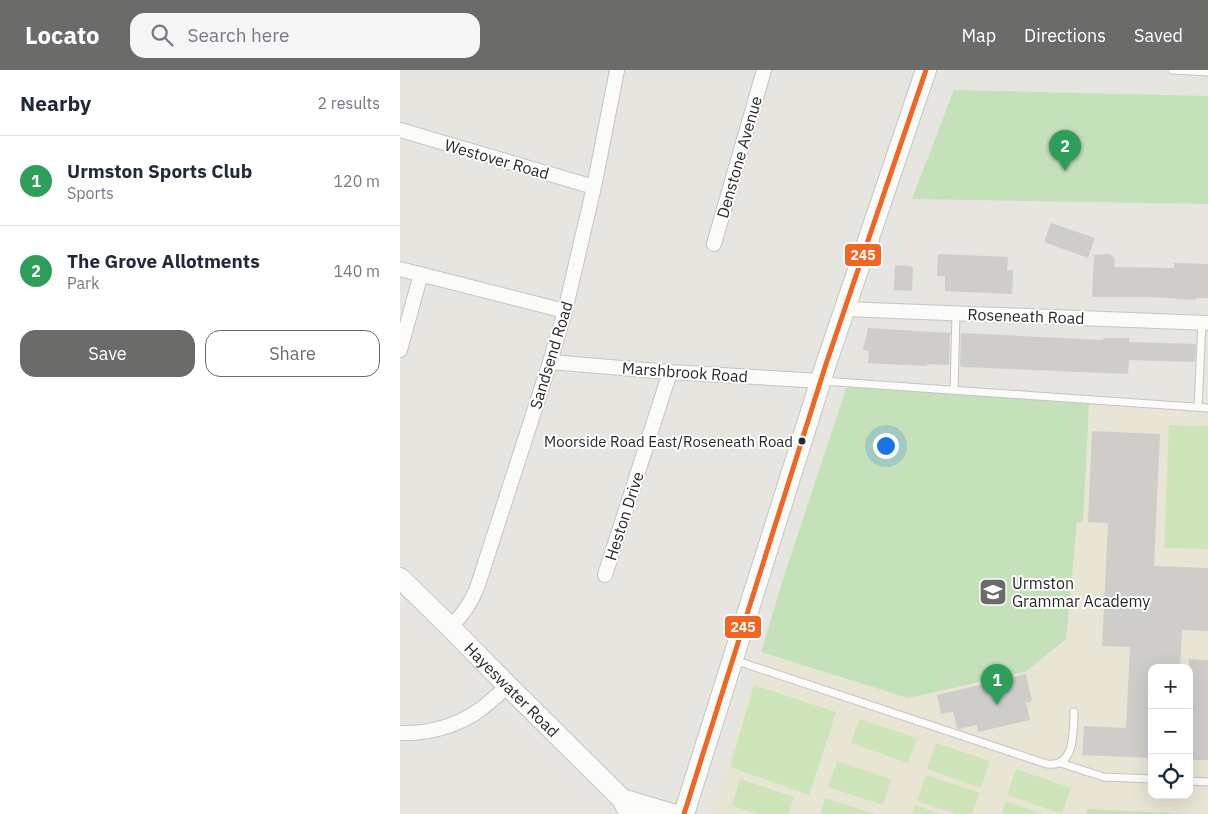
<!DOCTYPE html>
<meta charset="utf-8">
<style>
:root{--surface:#fff;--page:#f6f6f7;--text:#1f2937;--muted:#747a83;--line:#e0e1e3;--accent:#6b6b69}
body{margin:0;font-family:"IBM Plex Sans",sans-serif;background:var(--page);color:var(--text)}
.controls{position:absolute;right:15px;bottom:15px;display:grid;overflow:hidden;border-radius:10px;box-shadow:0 5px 20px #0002}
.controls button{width:45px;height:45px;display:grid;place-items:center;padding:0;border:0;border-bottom:1px solid var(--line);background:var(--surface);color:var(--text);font:25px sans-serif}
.you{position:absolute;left:485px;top:375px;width:18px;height:18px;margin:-12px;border:4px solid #fff;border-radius:50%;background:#1a73e8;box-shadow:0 0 0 8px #1a73e833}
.badge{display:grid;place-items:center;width:32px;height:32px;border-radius:50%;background:var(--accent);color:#fff;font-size:16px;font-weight:700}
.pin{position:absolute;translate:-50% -41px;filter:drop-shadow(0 1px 2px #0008)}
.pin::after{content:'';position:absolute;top:26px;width:18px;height:15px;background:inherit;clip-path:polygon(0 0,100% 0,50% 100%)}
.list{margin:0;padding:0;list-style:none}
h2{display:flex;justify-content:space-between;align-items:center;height:65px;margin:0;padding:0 20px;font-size:21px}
h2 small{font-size:16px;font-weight:400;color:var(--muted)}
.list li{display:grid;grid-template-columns:32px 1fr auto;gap:15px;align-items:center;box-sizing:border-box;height:90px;padding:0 20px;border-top:1px solid var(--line)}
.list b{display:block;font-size:19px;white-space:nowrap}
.list p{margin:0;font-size:16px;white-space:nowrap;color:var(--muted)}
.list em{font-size:16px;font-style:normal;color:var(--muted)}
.actions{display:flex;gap:10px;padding:15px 20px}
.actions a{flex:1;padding:11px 0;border:1px solid var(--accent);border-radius:15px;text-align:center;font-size:18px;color:var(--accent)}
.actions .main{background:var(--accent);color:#fff}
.icon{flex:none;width:28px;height:28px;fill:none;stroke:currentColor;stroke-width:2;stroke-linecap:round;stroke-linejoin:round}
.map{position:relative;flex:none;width:808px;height:744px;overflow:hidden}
header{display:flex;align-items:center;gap:30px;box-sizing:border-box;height:70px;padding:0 25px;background:var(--accent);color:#fff}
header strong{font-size:24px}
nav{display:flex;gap:28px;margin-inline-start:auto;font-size:18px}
.search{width:350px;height:45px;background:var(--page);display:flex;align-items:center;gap:12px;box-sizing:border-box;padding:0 18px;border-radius:15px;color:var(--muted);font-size:19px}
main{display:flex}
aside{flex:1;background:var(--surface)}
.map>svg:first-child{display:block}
.education{fill:#e9e5d5;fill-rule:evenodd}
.green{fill:#c4e1ba}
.pitch{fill:#cde5b8}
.building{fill:#cecdc9}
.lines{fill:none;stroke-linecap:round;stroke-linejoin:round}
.lane-casing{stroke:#c4c4c5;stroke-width:9}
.street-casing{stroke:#c4c4c5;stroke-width:16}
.secondary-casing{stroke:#c4c4c5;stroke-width:22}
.lane{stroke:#fbfbfa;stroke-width:7}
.street{stroke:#fbfbfa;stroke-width:14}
.secondary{stroke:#fbfbfa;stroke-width:20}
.bus-1-casing{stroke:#fff;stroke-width:9}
.bus-1{stroke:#f26522;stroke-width:5}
.bus-dot{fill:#292929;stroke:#fff;stroke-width:2}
.labels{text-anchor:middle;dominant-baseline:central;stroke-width:4;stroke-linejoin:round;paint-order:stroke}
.bus-label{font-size:15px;fill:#292929;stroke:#fff;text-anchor:end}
.street-label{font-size:16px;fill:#292929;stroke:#fff}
.poi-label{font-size:16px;fill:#292929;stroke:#fff;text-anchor:start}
.line-badge{stroke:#fff;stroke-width:2}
.badge-label{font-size:14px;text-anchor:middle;font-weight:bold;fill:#fff}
</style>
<header>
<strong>Locato</strong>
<div class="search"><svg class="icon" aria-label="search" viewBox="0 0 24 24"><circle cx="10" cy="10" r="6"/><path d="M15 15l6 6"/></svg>Search here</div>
<nav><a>Map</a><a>Directions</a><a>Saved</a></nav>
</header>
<main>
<aside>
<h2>Nearby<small>2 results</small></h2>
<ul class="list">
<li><span class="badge" style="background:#2e9e5b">1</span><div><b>Urmston Sports Club</b><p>Sports</p></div><em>120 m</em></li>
<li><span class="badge" style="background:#2e9e5b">2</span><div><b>The Grove Allotments</b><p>Park</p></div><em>140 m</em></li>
</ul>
<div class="actions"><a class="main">Save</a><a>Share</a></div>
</aside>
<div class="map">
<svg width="808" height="744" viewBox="0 0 808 744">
<rect width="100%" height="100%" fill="#e6e5e0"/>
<path class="education" d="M 448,317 L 671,331 L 700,335 L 808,342 L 808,744 L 312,744 L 384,506 L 446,319 ZM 752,598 L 789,598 L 789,725 L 752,725 Z"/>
<path class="green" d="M 554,20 L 808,26 L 808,134 L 512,129 Z
M 451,315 L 671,331 L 689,334 L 683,452 L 677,452 L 666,569 L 625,602 L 508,628 L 361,582 L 384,506 L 446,319 Z
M 687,739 L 791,744 L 686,744 Z"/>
<path class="pitch" d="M 769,355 L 808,356 L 808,479 L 764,478 Z
M 354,615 L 436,642 L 409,725 L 330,697 Z
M 459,649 L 517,668 L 508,693 L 451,673 Z
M 536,673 L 590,691 L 581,718 L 527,699 Z
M 437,691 L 491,709 L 483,735 L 428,717 Z
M 616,699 L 671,718 L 662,744 L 607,725 Z
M 526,705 L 580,723 L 572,744 L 556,744 L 517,731 Z
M 340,709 L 394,727 L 389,744 L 358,744 L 332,736 Z
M 425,728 L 475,744 L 420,744 Z
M 606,731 L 643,744 L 601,744 Z
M 515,735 L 540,744 L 512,744 Z"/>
<path class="building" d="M 651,153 L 695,168 L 688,188 L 644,172 Z
M 538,184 L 608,187 L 607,200 L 613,200 L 612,224 L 545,221 L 545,206 L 537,206 Z
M 710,184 L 715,189 L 714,197 L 774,198 L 774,193 L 808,194 L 808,228 L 796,228 L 796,230 L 752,227 L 692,227 L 694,185 Z
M 495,195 L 511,196 L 511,197 L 513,197 L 512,221 L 494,220 Z
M 468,258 L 550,263 L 549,295 L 527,294 L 527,296 L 468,293 L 469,281 L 463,280 Z
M 561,263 L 703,270 L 703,268 L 729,268 L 729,272 L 796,274 L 795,292 L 729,290 L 728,304 L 563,297 L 560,296 Z
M 692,361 L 760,364 L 754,496 L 808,498 L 808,561 L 782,560 L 780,598 L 752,598 L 752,688 L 682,685 L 684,656 L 726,658 L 730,577 L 702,576 L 708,453 L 688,452 Z
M 789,589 L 808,590 L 808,690 L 789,690 Z
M 626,604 L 632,631 L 626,633 L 630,650 L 578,662 L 577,655 L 559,659 L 557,658 L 553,642 L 541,644 L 537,625 Z"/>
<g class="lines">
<defs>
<path id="lane" d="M 772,0 L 808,2
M 422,311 L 808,338
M 554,320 L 556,243
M 798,337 L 802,253
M 334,590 L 647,694 C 676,698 673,661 674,642
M 660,693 L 704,707 L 752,709
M 789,711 L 808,712"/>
<path id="street" d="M 0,60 L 194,117
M 314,174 L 364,0
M 0,199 L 165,241
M 444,239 L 808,253
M 0,280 L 21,204
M 150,292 L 270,302 L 421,311
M 205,505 L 270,302
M 50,557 C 63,545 71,533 77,518 L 150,292 L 165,241 L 194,117 L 217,0
M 0,663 C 28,664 58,656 81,639 C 90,632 99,624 108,616"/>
<g id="secondary">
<path id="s1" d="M 0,508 L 50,557 L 108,616 L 222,729 L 230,744"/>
<path d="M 222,729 L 272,744"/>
<path d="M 284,744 L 426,294 L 526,0"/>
</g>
</defs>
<use href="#lane" class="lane-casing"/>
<use href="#street" class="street-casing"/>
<use href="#secondary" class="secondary-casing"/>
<use href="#lane" class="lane"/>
<use href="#street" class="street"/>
<use href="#secondary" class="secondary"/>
<defs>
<path id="bus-1" d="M 284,744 L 426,294 L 526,0"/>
</defs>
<use href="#bus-1" class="bus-1-casing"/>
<use href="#bus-1" class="bus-1"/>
</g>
<defs>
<symbol id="school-square" viewBox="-11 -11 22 22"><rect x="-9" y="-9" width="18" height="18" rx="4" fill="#6b6b69" stroke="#fff"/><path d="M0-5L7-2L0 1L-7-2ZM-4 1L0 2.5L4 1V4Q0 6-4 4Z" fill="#fff"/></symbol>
</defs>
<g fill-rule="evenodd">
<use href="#school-square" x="577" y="506" width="32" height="32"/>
</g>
<circle class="bus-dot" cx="402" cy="371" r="4.5"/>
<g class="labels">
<g class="bus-label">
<text x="393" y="371">Moorside Road East/Roseneath Road</text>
</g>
<g class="street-label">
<text transform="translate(339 87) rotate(-74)">Denstone Avenue</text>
<text transform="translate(97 89) rotate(16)">Westover Road</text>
<text transform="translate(626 246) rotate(2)">Roseneath Road</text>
<text transform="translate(151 285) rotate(-73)">Sandsend Road</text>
<text transform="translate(285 302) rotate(4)">Marshbrook Road</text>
<text transform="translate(224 446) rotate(-72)">Heston Drive</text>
<text stroke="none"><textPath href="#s1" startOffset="158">Hayeswater Road</textPath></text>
</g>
<g class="poi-label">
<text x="612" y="513">Urmston<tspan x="612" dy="18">Grammar Academy</tspan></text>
</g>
</g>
<g class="line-badge">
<rect x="444" y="173" width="38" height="24" rx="5" fill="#f26522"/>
<rect x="324" y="545" width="38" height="24" rx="5" fill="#f26522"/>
</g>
<g class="badge-label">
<text x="463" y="190">245</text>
<text x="343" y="562">245</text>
</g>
</svg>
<div class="controls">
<button>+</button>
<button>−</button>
<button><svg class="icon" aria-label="locate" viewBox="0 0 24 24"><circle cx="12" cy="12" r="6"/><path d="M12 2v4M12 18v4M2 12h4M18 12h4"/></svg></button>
</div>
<div class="you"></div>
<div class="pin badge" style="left:597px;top:635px;background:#2e9e5b">1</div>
<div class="pin badge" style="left:665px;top:101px;background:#2e9e5b">2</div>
</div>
</main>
